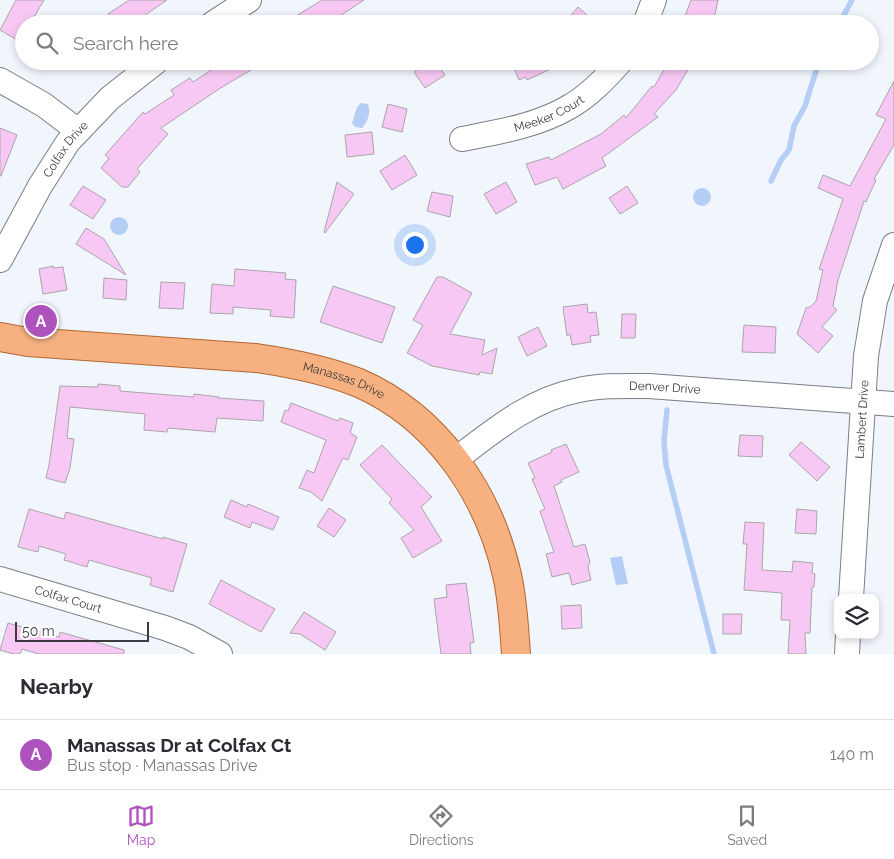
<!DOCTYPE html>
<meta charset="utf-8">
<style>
:root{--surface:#fff;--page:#f2f2f3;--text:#2b2b33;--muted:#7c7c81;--line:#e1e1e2;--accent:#ae53be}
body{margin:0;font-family:Raleway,sans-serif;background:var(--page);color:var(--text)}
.controls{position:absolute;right:15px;bottom:15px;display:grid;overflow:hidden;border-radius:10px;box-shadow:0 2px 8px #0003}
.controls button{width:45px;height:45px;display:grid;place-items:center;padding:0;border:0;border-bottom:1px solid var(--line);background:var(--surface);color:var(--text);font:25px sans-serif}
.scale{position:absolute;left:15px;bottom:12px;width:134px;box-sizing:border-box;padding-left:5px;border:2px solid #3a3c3f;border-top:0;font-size:14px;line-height:18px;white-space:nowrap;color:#3a3c3f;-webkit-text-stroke:4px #fff;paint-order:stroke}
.you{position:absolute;left:414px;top:244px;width:18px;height:18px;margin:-12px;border:4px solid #fff;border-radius:50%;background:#1a73e8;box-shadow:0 0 0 8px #1a73e833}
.badge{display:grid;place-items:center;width:32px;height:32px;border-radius:50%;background:var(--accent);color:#fff;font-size:16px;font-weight:700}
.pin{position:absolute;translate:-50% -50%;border:2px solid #fff;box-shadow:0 1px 5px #0006}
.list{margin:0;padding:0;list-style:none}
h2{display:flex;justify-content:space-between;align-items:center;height:65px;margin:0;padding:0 20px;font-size:21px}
h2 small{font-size:16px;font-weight:400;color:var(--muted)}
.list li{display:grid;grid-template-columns:32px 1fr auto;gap:15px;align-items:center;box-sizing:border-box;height:70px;padding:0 20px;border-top:1px solid var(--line)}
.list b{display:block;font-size:19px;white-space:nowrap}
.list p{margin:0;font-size:16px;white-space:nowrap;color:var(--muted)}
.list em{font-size:16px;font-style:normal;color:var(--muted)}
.icon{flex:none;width:28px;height:28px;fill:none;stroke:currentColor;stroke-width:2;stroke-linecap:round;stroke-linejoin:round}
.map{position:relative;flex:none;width:894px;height:654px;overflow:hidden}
.search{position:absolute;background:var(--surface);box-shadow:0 2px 8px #0003;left:15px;right:15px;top:15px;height:55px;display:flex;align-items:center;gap:12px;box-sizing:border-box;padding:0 18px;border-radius:28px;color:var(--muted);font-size:19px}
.sheet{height:135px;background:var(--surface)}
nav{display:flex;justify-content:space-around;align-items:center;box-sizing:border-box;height:70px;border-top:1px solid var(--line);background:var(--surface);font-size:14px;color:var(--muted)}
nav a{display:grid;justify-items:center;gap:2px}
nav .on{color:var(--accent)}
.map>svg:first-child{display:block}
.water{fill:#b4cef6}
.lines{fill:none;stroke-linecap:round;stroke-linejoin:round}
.stream{stroke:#b4cef6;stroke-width:5.5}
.building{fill:#f8c8f4;stroke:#aba5ab}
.minor-casing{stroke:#7b7e85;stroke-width:26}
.major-casing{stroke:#b16632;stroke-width:30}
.minor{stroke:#fff;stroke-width:24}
.major{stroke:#f7b180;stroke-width:28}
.labels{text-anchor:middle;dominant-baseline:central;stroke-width:4;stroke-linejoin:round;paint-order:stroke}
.street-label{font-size:12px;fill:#3a3c3f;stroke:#fff}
</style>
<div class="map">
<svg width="894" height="654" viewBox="0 0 894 654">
<rect width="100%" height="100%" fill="#f1f5fc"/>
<path class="water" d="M 361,103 L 368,104 C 371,112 368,122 362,128 L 355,127 L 352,123 L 357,107 Z
M693 197a9 9 0 1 1 18 0a9 9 0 1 1-18 0Z
M110 226a9 9 0 1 1 18 0a9 9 0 1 1-18 0Z
M 622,556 L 628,584 L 616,585 L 610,558 Z"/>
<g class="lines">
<path class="stream" d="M 839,24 L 852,0
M 771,181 L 781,160 L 789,150 L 794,126 L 805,106 L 816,71 L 822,61
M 667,410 L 664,441 L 666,465 L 714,654"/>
</g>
<path class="building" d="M 16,0 L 44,0 L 30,24 L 24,24 L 24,44 L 0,30 Z
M 129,0 L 167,0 L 132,24 L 115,24 L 108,14 Z
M 322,0 L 364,0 L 328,24 L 283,24 Z
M 691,0 L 718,0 L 713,24 L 682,24 Z
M 578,7 L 597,24 L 563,24 Z
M 225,61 L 266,61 L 219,89 L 161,128 L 168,134 L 137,169 L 140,172 L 128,187 L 122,187 L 101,168 L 109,158 L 105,155 L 143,112 L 145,114 L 174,95 L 171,90 L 190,78 L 193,82 Z
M 429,61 L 435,61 L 445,75 L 425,88 L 414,72 Z
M 511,61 L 568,61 L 527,80 L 526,77 L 519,80 Z
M 669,61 L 693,61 L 676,90 L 654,114 L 658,117 L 602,158 L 606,166 L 563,189 L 557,177 L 535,185 L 526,164 L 549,157 L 551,160 L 601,134 L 624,115 L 626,118 L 652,86 L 654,87 Z
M 894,81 L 894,145 L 874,179 L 876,180 L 866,202 L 864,201 L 838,280 L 833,306 L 837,310 L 822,327 L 833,336 L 818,353 L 797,334 L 806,308 L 810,307 L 816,301 L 823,270 L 819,269 L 843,199 L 818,188 L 823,175 L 850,186 L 886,119 L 876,115 Z
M 388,104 L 407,109 L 402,132 L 382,127 Z
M 0,128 L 17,135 L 1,176 L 0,176 Z
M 372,132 L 374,154 L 347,157 L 345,135 Z
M 405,155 L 417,175 L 392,190 L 380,171 Z
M 337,182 L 354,194 L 325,233 L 324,232 Z
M 506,182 L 517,202 L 496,214 L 484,194 Z
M 83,186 L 106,200 L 93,219 L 70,205 Z
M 627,186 L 638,203 L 620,214 L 609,198 Z
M 432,192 L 453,196 L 450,217 L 427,211 Z
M 86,228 L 104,239 L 126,275 L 76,244 Z
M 53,266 L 53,268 L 63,267 L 67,290 L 43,294 L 39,269 Z
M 235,269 L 286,273 L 285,279 L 296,280 L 294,318 L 270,316 L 271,310 L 233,307 L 233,314 L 210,313 L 212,284 L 234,286 Z
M 437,277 L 443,277 L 472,293 L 450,334 L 485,340 L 482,355 L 497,348 L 492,374 L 480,372 L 479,375 L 432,366 L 407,353 L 423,325 L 413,320 Z
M 104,278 L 127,280 L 126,300 L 103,298 Z
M 161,282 L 185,283 L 183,309 L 159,308 Z
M 333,286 L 395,307 L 382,343 L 320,322 Z
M 587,304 L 588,313 L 596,312 L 599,335 L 590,336 L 591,342 L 572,345 L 570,334 L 567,336 L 563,307 Z
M 622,314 L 636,314 L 635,338 L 621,338 Z
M 744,325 L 776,327 L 775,353 L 742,352 Z
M 538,327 L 547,346 L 527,356 L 518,337 Z
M 98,384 L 120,386 L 120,391 L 194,397 L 194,394 L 219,397 L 218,398 L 264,401 L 263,421 L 217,418 L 215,432 L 168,428 L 167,432 L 144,430 L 145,414 L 70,407 L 67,438 L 74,439 L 70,468 L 65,483 L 46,478 L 49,465 L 60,386 L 98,387 Z
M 291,403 L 338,421 L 340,418 L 353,423 L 350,433 L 357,437 L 348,460 L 343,458 L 322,501 L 311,492 L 299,488 L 307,470 L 314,473 L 326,440 L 281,422 L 285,410 L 288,411 Z
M 740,435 L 763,436 L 762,457 L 738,456 Z
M 801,442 L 830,467 L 817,481 L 789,455 Z
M 566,444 L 579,472 L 561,480 L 562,482 L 554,486 L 574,547 L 585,544 L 590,562 L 588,567 L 591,580 L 572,585 L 569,573 L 552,577 L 546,554 L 554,552 L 540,511 L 545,509 L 532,479 L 535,478 L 528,463 L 552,452 L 551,450 Z
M 382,445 L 432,497 L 421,507 L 442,541 L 413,558 L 401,538 L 414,530 L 389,503 L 392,499 L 360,465 Z
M 231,500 L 247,507 L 248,504 L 279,517 L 273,530 L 252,522 L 250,528 L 224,517 Z
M 329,508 L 346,520 L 334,537 L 317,526 Z
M 29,509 L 64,519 L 66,512 L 163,539 L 163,537 L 187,544 L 173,592 L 150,585 L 152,578 L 89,560 L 87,567 L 64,560 L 66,554 L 39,546 L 38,552 L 18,547 Z
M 797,509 L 817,511 L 816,534 L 795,533 Z
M 745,522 L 764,523 L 762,570 L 792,572 L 793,561 L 813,563 L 812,573 L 815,574 L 814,587 L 812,587 L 810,633 L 805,633 L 806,654 L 788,654 L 790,620 L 781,620 L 782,593 L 744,590 L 747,544 L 743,544 Z
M 221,580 L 275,609 L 261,632 L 209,604 Z
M 466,583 L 474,642 L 470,643 L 471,654 L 441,654 L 434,599 L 447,597 L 446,585 Z
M 581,605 L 582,628 L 562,629 L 561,606 Z
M 304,612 L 336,632 L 325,650 L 300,634 L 290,633 Z
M 723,614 L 742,614 L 741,634 L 723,634 Z
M 8,623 L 59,637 L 60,632 L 124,650 L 124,654 L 39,654 L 22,649 L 20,654 L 14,654 L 0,650 Z"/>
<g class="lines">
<defs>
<g id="minor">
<path d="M 212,24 L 249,0"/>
<path d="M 645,24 L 654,0"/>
<path d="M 0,80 L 44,105 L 77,130"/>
<path id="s1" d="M 462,139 C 498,132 537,126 569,107 C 589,96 606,78 621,61"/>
<path id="s2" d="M 0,260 L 40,186 L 68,142 L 110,98 L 157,61"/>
<path id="s3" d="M 455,460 C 493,431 531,399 579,390 C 602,385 625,386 649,386 L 894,404"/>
<path id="s4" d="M 0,579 L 165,628 L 189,637 L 220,654"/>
<path id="s5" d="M 851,598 L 866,356 L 875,301 L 894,245"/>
<path d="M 847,654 L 848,635"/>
</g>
<g id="major">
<path id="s6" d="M 0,337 L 28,342 L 256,358 C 291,363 326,370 359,383 C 437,417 489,494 507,575 C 513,601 514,628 516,654"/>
</g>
</defs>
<use href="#minor" class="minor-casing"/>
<use href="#major" class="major-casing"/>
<use href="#minor" class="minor"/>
<use href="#major" class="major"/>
</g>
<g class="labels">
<g class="street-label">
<text stroke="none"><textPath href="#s1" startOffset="91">Meeker Court</textPath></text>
<text stroke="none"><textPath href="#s2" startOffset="129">Colfax Drive</textPath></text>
<text stroke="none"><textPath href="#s6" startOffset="348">Manassas Drive</textPath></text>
<text stroke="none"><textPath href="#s3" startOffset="230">Denver Drive</textPath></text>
<text stroke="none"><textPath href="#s5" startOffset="179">Lambert Drive</textPath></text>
<text stroke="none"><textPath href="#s4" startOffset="71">Colfax Court</textPath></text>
</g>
</g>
</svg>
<div class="controls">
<button><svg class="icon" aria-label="layers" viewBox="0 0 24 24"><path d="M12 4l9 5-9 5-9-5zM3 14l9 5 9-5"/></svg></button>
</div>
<div class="scale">50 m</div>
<div class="you"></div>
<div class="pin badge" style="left:41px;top:321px">A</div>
<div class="search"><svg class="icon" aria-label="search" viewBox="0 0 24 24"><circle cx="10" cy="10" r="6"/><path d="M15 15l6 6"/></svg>Search here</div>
</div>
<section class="sheet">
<h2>Nearby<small></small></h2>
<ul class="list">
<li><span class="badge">A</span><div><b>Manassas Dr at Colfax Ct</b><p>Bus stop · Manassas Drive</p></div><em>140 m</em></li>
</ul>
</section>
<nav>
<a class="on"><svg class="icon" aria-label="map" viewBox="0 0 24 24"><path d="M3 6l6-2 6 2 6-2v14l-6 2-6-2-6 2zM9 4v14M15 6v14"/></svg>Map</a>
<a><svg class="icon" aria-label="directions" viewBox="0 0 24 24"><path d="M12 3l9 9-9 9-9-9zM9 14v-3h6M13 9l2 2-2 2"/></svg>Directions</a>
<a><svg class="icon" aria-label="saved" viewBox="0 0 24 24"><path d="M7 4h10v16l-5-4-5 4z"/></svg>Saved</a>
</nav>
